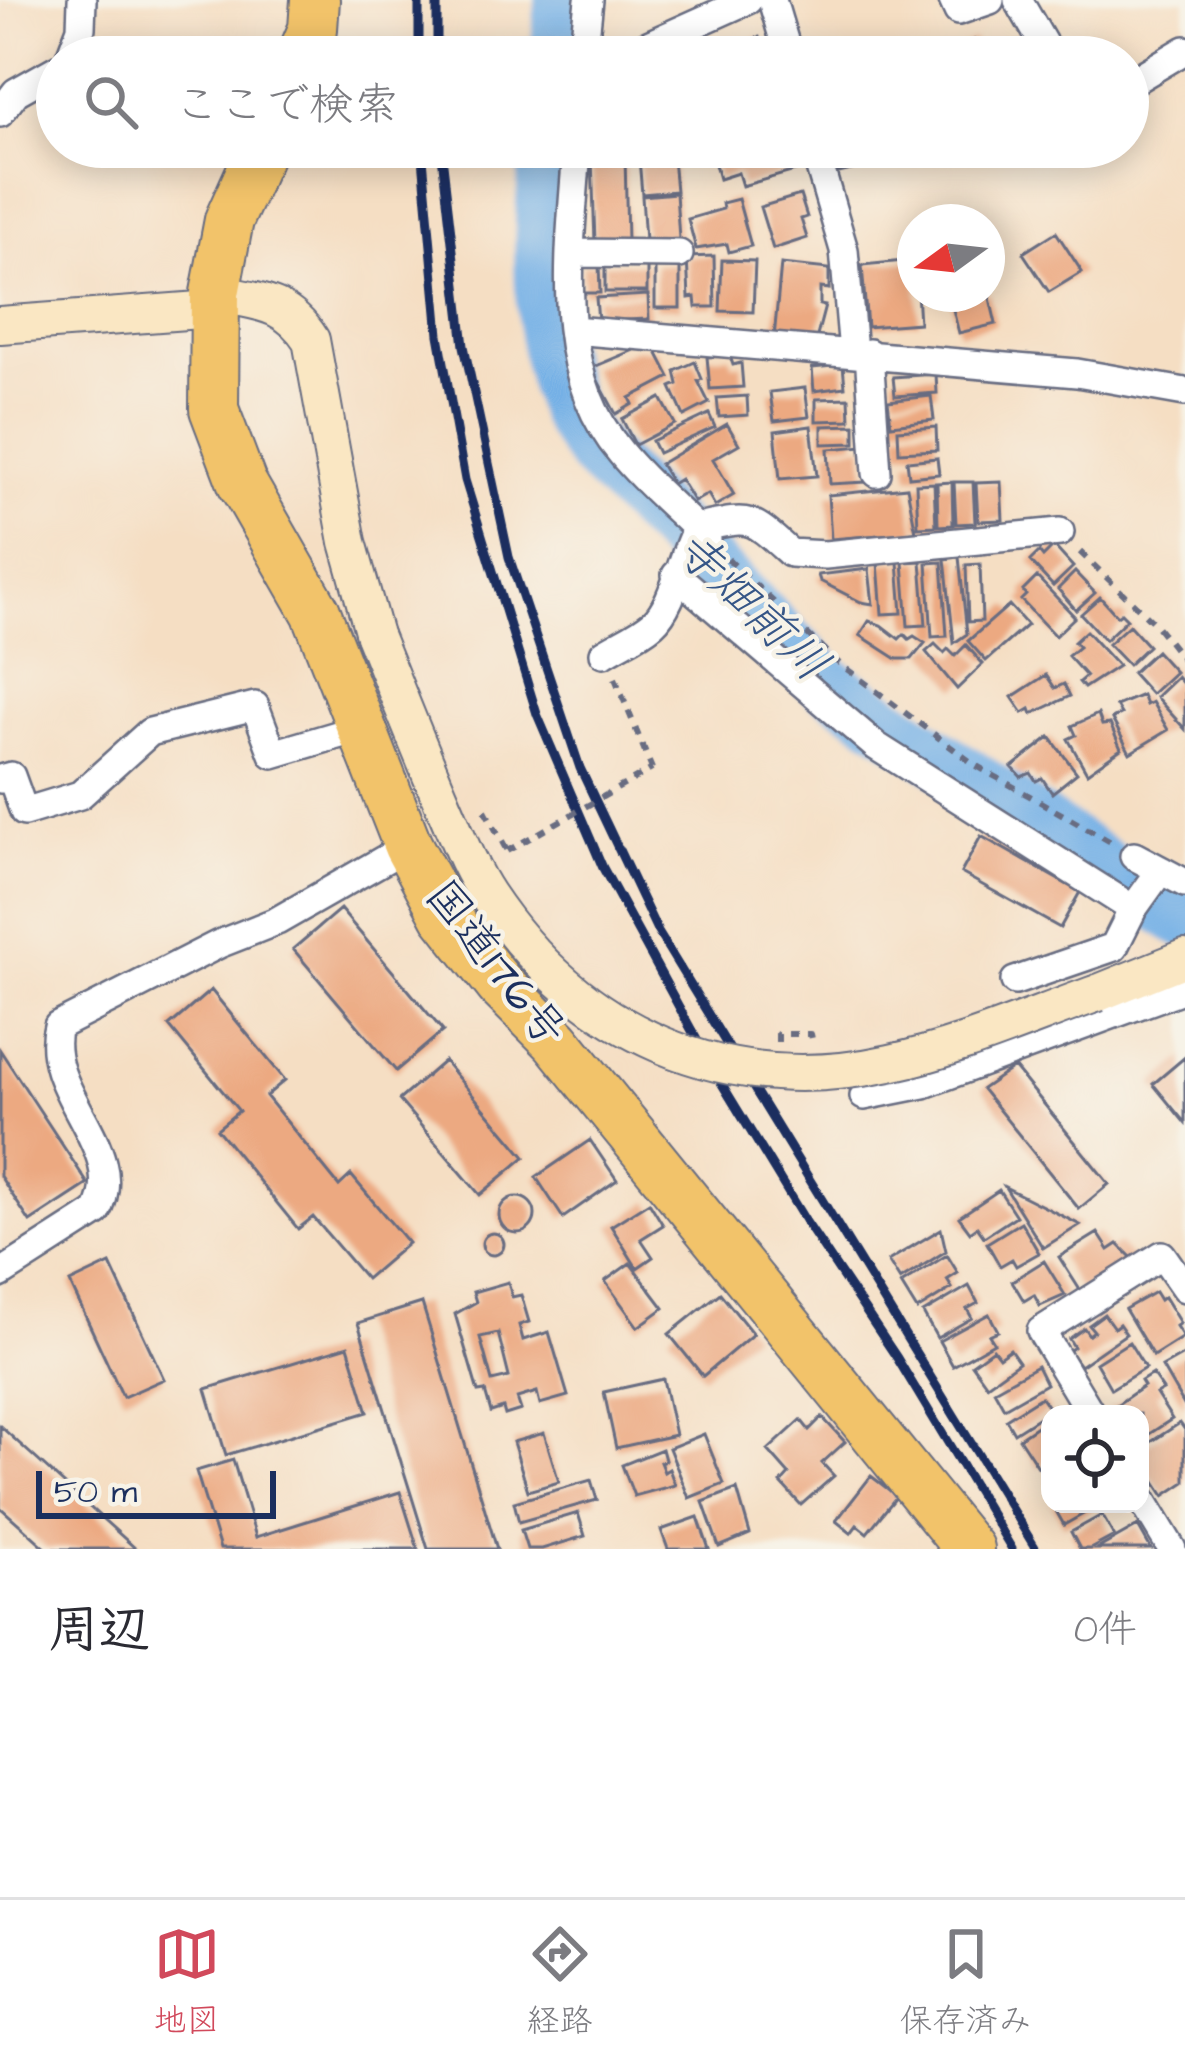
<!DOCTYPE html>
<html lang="ja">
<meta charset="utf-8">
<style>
:root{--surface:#fff;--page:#f2f2f3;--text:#2b2b33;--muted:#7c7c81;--line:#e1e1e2;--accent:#d1495b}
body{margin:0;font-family:"Architects Daughter","Klee One",sans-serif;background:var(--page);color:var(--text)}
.controls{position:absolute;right:36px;bottom:36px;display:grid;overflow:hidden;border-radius:24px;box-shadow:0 6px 30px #0003}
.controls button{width:108px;height:108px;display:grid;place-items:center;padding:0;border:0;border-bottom:3px solid var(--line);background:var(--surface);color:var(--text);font:60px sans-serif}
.compass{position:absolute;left:897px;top:204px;width:108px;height:108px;border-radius:50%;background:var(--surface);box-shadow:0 6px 30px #0003;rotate:255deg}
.scale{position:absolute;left:36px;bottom:30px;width:240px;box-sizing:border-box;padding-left:12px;border:6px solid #1b2f5e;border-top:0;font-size:33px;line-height:42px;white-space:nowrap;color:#1b2f5e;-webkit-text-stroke:9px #f7f3e8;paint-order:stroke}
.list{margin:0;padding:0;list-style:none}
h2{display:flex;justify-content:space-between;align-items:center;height:156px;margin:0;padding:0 48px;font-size:51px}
h2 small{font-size:39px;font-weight:400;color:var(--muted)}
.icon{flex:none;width:66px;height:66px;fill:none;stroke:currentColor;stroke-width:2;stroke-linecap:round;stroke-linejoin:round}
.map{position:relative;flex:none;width:1185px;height:1549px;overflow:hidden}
.search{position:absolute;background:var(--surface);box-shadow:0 6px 30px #0003;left:36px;right:36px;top:36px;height:132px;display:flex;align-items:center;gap:30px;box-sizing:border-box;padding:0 42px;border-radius:66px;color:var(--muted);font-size:45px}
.sheet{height:348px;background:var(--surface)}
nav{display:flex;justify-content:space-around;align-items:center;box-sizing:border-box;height:168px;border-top:3px solid var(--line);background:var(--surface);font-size:33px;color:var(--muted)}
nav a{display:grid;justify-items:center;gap:6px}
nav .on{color:var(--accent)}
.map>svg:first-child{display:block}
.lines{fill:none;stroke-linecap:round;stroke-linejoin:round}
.river{stroke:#74b0e6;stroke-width:57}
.building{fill:#eca981;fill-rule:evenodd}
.street-casing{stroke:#676c81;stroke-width:32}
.secondary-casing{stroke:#676c81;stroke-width:40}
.highway-casing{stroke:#676c81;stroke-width:52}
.path{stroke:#676c81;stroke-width:6;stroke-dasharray:9 9;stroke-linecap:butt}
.street{stroke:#fff;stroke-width:27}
.secondary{stroke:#fae7c3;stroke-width:36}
.highway{stroke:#f2c36a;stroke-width:48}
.rail{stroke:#1b2f5e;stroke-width:9}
.secondary-bridge-casing{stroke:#676c81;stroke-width:40;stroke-linecap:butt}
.path-bridge{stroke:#676c81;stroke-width:6;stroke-dasharray:9 9;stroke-linecap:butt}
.secondary-bridge{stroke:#fae7c3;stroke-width:36}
.labels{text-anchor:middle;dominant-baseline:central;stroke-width:9;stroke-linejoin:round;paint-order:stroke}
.street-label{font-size:45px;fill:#1b2f5e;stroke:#f7f3e8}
.water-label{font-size:48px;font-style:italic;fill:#365687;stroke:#f7f3e8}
</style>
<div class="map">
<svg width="1185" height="1549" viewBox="0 0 1185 1549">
<rect width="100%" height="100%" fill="#f7f3e8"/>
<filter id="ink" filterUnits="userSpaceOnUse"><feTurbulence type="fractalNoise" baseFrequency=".00833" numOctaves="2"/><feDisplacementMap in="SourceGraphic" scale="24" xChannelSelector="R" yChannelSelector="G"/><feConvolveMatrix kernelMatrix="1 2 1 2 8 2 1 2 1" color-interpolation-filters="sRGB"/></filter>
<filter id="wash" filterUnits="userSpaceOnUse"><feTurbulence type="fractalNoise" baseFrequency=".004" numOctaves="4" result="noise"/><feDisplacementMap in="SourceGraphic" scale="48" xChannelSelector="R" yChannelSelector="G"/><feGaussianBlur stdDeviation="2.7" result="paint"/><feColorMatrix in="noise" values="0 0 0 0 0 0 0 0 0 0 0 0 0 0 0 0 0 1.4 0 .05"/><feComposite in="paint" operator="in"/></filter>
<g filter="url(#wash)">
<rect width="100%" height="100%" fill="#f5dec3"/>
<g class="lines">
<path class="river" d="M 558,57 L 564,0
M 549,147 C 541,227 536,329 565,406 C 571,422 584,438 594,453 L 827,683 L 1185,920"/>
</g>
<g id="blocks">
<path class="building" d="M 759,37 L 764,57 L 692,57 L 692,56 Z
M 974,40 L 981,57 L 938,57 Z
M 638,147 L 672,147 L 676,191 L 642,194 Z
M 724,147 L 789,147 L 795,171 L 742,186 L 738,173 L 719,179 L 711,150 Z
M 849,147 L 873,147 L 877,164 L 839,173 L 834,157 L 850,153 Z
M 625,157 L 627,241 L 595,242 L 592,158 Z
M 676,193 L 679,239 L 645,241 L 642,196 Z
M 800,195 L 807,217 L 801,219 L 807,238 L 773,249 L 760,207 Z
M 738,199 L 751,246 L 729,252 L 727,244 L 696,249 L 688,219 L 723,209 L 722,203 Z
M 1056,232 L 1082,272 L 1049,292 L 1023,253 Z
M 714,256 L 715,307 L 696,307 L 695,297 L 689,298 L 687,257 Z
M 722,260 L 755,261 L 753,312 L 720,311 Z
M 915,260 L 919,323 L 867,327 L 862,265 Z
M 599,264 L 600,293 L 583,293 L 583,265 Z
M 605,264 L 647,264 L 647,292 L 605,292 Z
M 655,264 L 680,264 L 680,308 L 655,308 Z
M 781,264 L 829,269 L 829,289 L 820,288 L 820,305 L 825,306 L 816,340 L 774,338 Z
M 949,294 L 989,294 L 996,324 L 959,333 Z
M 648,295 L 649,319 L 598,321 L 596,298 Z
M 636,349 L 656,350 L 670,377 L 630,398 L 633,404 L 616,414 L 591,368 Z
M 730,356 L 733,365 L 741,363 L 743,387 L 710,389 L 707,357 Z
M 695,362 L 702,379 L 698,381 L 709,403 L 684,416 L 671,387 L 678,384 L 675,371 Z
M 843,365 L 845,387 L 814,391 L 812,368 Z
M 936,374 L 937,393 L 895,396 L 893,377 Z
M 805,388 L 809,417 L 774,421 L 770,392 Z
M 747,396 L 748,415 L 719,417 L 717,398 Z
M 931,396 L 934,420 L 891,425 L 888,401 Z
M 661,398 L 675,424 L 635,445 L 622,419 Z
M 849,398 L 850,420 L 816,421 L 816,399 Z
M 709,414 L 715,427 L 658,453 L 652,441 Z
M 727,424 L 739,444 L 713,459 L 734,495 L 715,506 L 708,494 L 694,502 L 680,479 L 672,484 L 660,464 Z
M 855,425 L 855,443 L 822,444 L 822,426 Z
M 811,426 L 817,476 L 780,479 L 775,431 Z
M 936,427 L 937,450 L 899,452 L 898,430 Z
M 863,446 L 866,482 L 830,484 L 828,449 Z
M 937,458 L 939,474 L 909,477 L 907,461 Z
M 952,482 L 953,525 L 938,526 L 937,483 Z
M 954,482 L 973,482 L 975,523 L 956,524 Z
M 1001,482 L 1003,520 L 978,521 L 976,483 Z
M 934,483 L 936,526 L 918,527 L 916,484 Z
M 907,487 L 916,532 L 831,539 L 828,495 Z
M 1054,546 L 1073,567 L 1053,586 L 1030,561 L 1039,552 L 1043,557 Z
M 959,557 L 967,634 L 954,643 L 945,559 Z
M 921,561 L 926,625 L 908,626 L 903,562 Z
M 898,562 L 902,613 L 882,614 L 878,563 Z
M 942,562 L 947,636 L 932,637 L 927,563 Z
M 980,564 L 982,621 L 968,622 L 966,565 Z
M 869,569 L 873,604 L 861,602 L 820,581 L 818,575 Z
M 1075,572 L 1095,593 L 1076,610 L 1058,589 Z
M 1037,577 L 1075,617 L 1055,636 L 1021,600 L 1026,595 L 1023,591 Z
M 1100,597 L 1117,616 L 1121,613 L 1127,619 L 1105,640 L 1081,614 Z
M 1009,605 L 1027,625 L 986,661 L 968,641 Z
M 869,621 L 881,625 L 899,639 L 904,634 L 909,639 L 914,636 L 925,643 L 912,659 L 897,659 L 860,635 Z
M 1129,625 L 1148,646 L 1128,665 L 1108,644 Z
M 1086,631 L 1118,666 L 1084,688 L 1079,682 L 1086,676 L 1068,656 L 1079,647 L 1074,642 Z
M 935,644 L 944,653 L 948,649 L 955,656 L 966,645 L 983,664 L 957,689 L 926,652 Z
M 1156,651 L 1175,672 L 1151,694 L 1132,673 Z
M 1046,675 L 1055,688 L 1064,684 L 1070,696 L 1032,714 L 1030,709 L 1023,713 L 1012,697 Z
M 1177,677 L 1185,686 L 1185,729 L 1156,697 Z
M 1142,695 L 1146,705 L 1152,702 L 1168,730 L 1130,753 L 1112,719 L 1121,714 L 1116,706 Z
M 1098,714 L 1102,725 L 1110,724 L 1121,749 L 1087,773 L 1068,739 L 1076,735 L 1072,726 Z
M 1050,737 L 1077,773 L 1052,793 L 1042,778 L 1036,781 L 1031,773 L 1021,777 L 1012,767 Z
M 981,836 L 1080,892 L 1060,928 L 961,873 Z
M 340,909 L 443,1031 L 396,1071 L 293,949 Z
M 211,990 L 285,1080 L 266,1096 L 339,1186 L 351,1175 L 408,1243 L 366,1279 L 313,1217 L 298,1229 L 217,1129 L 239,1111 L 169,1026 Z
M 0,1050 L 88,1184 L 30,1222 L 0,1176 Z
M 1185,1057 L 1185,1123 L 1153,1084 Z
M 444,1061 L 525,1157 L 480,1195 L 399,1100 Z
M 1014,1067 L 1109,1184 L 1079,1209 L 982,1089 Z
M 590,1140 L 617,1180 L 563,1218 L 536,1177 Z
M 1005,1187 L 1080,1225 L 1043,1248 Z
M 999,1190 L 1016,1216 L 984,1237 L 977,1227 L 970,1232 L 959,1217 Z
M499 1215a18 18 0 1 1 36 0a18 18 0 1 1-36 0Z
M 649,1202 L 663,1225 L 641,1239 L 653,1257 L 637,1268 L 611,1226 Z
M 1021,1222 L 1039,1253 L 1016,1266 L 1012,1259 L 1000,1266 L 987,1243 Z
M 941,1229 L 946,1251 L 900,1280 L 888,1261 Z
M 1098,1233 L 1109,1250 L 1118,1244 L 1133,1259 L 1080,1290 L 1059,1257 Z
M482 1244a11 11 0 1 1 22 0a11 11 0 1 1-22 0Z
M 947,1255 L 958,1273 L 947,1280 L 952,1288 L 917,1310 L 901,1284 Z
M 1044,1261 L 1065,1295 L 1040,1306 L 1034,1295 L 1024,1301 L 1012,1281 Z
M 630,1263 L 664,1308 L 638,1327 L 605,1281 Z
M 110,1264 L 164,1379 L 123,1397 L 70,1283 Z
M 508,1282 L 512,1297 L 521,1295 L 529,1322 L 519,1325 L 523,1340 L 549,1332 L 568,1396 L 540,1404 L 537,1392 L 517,1398 L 521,1410 L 505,1415 L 503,1408 L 491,1412 L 485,1391 L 478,1392 L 455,1314 L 476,1302 L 473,1292 ZM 498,1333 L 509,1377 L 492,1381 L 480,1337 Z
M 969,1286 L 978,1303 L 967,1309 L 972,1318 L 937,1338 L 923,1313 Z
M 1155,1292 L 1160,1300 L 1164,1297 L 1180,1323 L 1176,1326 L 1183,1337 L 1153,1356 L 1125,1309 Z
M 720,1293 L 753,1334 L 703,1376 L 669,1334 Z
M 422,1303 L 497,1549 L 428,1549 L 358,1323 Z
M 989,1314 L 998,1331 L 989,1335 L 994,1343 L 953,1366 L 939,1341 Z
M 1104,1314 L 1114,1328 L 1119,1324 L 1126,1334 L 1080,1366 L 1069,1351 L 1074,1347 L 1069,1339 L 1084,1328 L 1089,1335 L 1094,1331 L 1089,1325 Z
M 1129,1342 L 1145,1368 L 1111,1389 L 1096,1363 Z
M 348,1346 L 368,1412 L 226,1455 L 206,1389 Z
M 993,1349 L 999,1357 L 1010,1349 L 1019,1362 L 987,1385 L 972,1364 Z
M 1185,1354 L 1185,1407 L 1162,1367 Z
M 1037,1366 L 1046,1384 L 1004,1408 L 994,1390 Z
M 1152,1374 L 1163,1390 L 1156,1394 L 1172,1419 L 1140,1440 L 1140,1414 L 1111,1414 L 1109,1410 L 1144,1386 L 1141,1381 Z
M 663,1379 L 675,1435 L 616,1448 L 604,1392 Z
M 1041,1397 L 1050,1410 L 1014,1433 L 1006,1419 Z
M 822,1417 L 845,1442 L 822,1463 L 834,1476 L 801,1505 L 781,1483 L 789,1474 L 768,1450 L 801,1420 L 809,1430 Z
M 1050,1417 L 1050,1459 L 1038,1467 L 1019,1438 Z
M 1180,1423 L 1185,1430 L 1185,1482 L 1164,1496 L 1140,1459 L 1140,1449 Z
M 0,1426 L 136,1549 L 47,1549 L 0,1507 Z
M 544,1433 L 559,1482 L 528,1491 L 513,1442 Z
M 704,1434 L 724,1484 L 689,1498 L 669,1448 Z
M 662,1449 L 665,1460 L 660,1462 L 664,1472 L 669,1469 L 675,1485 L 634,1496 L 622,1465 Z
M 233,1460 L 256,1537 L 400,1492 L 418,1549 L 220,1549 L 196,1471 Z
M 871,1476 L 897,1496 L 867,1533 L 857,1525 L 851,1533 L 836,1521 Z
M 591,1480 L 597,1500 L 519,1522 L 514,1502 Z
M 737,1489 L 750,1534 L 719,1547 L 703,1502 Z
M 1052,1504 L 1101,1504 L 1064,1525 Z
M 578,1513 L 585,1536 L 542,1549 L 527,1549 L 521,1530 Z
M 1102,1515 L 1114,1536 L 1090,1549 L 1080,1549 L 1071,1532 Z
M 698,1517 L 709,1549 L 668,1549 L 661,1530 Z
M 1138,1526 L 1151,1549 L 1097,1549 Z"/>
</g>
</g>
<g filter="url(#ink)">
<use href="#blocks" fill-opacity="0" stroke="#676c81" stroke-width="3"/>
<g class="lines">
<defs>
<path id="street" d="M 772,0 L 789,57
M 953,0 L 958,11 L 990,0
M 1018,0 L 1051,57
M 70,57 L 81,28 L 82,0
M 583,57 L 589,0
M 621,57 L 748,0
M 1128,84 L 1185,50
M 0,113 L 16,92 L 57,69
M 577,147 C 571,248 550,369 621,453 C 647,485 679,510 707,539
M 814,147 L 844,250 L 853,352
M 571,253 L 679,254
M 573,330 L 1077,373 L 1185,392
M 869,353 L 877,473
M 676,575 L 876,746 L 1133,909
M 604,653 C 620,643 639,635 653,623 C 674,605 682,554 697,528 C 752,517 748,515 790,553 L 825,555 L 1060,532
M 0,779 L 11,776 L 24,812 L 80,795 L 150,732 L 255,706 L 273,754 L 361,728
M 1134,856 L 1185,883
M 1015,981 L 1114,947 L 1133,909 L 1161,870
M 864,1096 L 924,1084 L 1185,988
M 0,1274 L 97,1212 C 131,1149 40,1091 58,1026 L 219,944 L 277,921 L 408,846
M 1091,1414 L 1041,1331 L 1162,1255 L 1185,1288
M 1140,1496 L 1172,1549"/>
<path id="secondary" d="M 215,293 C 258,302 286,301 311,340 L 348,542 L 374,635
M 0,325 L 213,309
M 1098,993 L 1185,958"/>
<path id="highway" d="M 301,57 L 313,29 L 315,0
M 262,147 L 229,220 L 215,293 L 214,409 L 242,483 L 316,612 L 408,846 L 445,915 L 500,985 L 556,1041 L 969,1549"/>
</defs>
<use href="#street" class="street-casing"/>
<use href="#secondary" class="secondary-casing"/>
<use href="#highway" class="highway-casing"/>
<path class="path" d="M 1080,552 L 1156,625 L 1185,662
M 728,559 L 836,661 L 975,765 L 1111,842
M 615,678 L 652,769
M 485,810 L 507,851
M 778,1042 L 778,1034 L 811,1034 L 812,1039"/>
<use href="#street" class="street"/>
<use href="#secondary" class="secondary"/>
<use href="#highway" class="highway"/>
<path class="rail" d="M 419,57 L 419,0
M 437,57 L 437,0
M 422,147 L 439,335 L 465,480 L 537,714 L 603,868 L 714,1071 L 806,1222 L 897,1358 L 1012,1549
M 441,147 L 464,346 L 509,557 L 580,768 L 658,932 L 1036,1549"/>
<defs>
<path id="secondary-bridge" d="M 374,635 C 397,692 419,748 443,804 C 456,834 469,868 487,895 C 580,1034 724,1099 890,1063 C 961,1048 1030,1017 1098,993"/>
</defs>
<use href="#secondary-bridge" class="secondary-bridge-casing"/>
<path class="path-bridge" d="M 507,851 L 652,769"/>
<use href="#secondary-bridge" class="secondary-bridge"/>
</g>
</g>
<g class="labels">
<g class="street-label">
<text transform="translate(495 964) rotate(52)">国道176号</text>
</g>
<g class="water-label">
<text transform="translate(751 607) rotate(44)">寺畑前川</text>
</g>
</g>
</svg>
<div class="controls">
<button><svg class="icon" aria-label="locate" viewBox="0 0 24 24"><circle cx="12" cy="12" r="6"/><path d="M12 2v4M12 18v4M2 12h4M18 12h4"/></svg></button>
</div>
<svg class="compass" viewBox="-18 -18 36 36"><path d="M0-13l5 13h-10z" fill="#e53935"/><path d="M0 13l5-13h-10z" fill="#7c7c81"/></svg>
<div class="scale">50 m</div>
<div class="search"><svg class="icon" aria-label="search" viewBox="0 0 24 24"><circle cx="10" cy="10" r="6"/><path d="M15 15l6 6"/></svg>ここで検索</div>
</div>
<section class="sheet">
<h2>周辺<small>0件</small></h2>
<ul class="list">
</ul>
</section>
<nav>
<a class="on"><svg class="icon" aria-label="map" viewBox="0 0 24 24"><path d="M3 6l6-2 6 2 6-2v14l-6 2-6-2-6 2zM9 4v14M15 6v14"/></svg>地図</a>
<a><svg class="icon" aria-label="directions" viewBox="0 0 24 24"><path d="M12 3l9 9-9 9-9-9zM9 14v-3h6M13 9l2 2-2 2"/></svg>経路</a>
<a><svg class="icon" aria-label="saved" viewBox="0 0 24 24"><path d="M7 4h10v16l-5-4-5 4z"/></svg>保存済み</a>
</nav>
